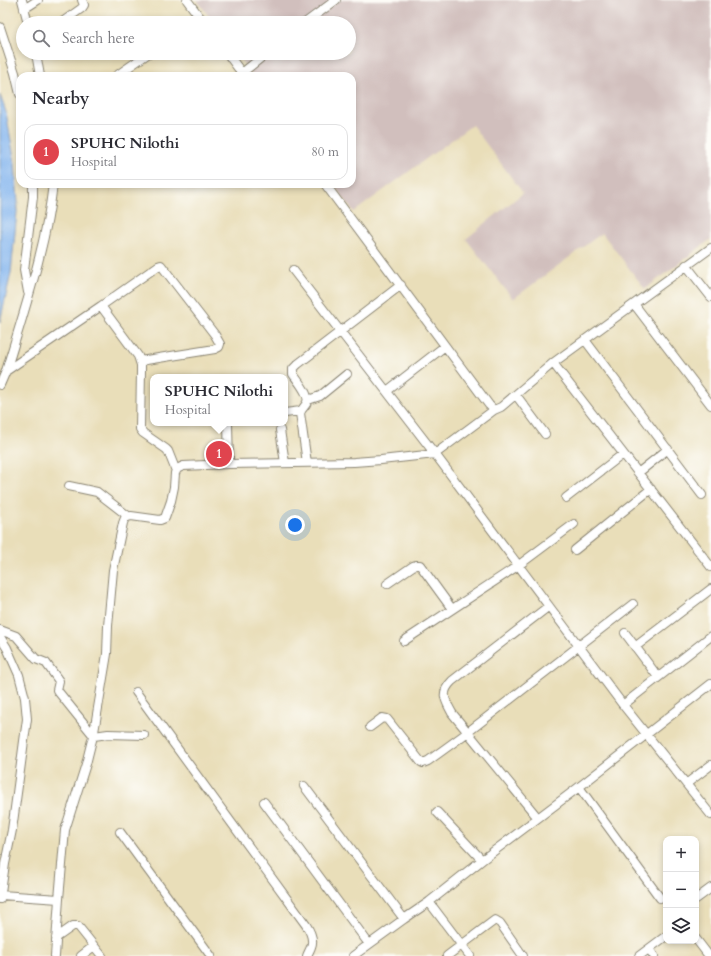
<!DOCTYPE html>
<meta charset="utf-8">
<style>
:root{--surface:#fff;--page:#f7f7f7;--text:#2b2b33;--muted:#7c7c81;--line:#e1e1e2;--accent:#0f766e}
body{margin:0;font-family:Cardo,serif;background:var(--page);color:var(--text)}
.controls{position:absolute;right:12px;bottom:12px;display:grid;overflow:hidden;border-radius:8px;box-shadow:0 2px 6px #0003}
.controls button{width:36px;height:36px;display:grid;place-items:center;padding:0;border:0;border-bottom:1px solid var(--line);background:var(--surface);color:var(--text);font:20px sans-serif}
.you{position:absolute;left:295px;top:525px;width:14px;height:14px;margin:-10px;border:3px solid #fff;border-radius:50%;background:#1a73e8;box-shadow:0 0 0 6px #1a73e833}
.badge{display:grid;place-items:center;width:26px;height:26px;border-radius:50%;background:var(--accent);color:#fff;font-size:13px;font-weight:700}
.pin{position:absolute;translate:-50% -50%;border:2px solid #fff;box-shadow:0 1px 4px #0006}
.popup{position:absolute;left:150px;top:374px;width:138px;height:52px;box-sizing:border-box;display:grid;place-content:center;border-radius:8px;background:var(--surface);filter:drop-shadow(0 1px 3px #0005);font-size:13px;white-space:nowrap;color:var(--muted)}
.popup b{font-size:15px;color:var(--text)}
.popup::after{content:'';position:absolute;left:50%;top:100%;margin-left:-8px;border:8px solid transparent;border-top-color:var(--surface)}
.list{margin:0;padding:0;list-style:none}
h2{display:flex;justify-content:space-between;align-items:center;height:52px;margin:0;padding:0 16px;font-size:17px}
h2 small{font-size:13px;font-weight:400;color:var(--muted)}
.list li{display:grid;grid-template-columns:26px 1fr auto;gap:12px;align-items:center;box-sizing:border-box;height:56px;margin:0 8px 8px;padding:0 8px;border:1px solid var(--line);border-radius:12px}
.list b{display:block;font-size:15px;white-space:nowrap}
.list p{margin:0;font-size:13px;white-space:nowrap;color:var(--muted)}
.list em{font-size:13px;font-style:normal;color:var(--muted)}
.icon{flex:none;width:22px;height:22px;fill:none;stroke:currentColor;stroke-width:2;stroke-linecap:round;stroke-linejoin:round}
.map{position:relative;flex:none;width:711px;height:956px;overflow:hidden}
.search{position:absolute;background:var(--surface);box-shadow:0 2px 6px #0003;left:16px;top:16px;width:340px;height:44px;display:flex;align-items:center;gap:10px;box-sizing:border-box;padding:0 14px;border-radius:22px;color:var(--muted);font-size:15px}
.panel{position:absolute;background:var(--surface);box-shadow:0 2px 6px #0003;left:16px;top:72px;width:340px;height:116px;border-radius:12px}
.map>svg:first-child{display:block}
.industrial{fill:#d1bfbd}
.water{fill:#82b4ee;stroke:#56708c}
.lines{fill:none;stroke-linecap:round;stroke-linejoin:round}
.minor-casing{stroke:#8a8472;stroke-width:10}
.minor{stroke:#fff;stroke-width:8}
</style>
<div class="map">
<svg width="711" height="956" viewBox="0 0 711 956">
<rect width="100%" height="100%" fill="#fdfcf7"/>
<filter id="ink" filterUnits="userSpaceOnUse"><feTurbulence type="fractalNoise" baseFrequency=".025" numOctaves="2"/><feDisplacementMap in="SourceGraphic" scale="8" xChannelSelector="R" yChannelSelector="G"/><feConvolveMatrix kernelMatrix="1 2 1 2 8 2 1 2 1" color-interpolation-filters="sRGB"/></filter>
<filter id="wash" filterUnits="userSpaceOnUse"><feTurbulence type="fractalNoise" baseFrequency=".012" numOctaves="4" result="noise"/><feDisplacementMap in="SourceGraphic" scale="16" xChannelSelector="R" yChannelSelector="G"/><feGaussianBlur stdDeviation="0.9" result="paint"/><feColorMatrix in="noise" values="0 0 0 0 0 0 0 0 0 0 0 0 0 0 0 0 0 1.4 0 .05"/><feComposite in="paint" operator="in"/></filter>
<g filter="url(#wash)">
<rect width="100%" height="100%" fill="#e9deb9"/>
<path class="industrial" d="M 197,0 L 711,0 L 711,239 L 645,289 L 602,233 L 513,299 L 466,239 L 523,193 L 472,125 L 354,212 L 333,184 L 352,184 L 352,76 L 253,76 L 236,53 L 349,53 L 349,23 L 214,23 Z"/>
<path class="water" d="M 0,95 L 6,112 L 15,163 L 18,202 L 11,273 L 0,322 Z"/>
</g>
<g filter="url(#ink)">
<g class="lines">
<defs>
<path id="minor" d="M 22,0 L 28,23
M 187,0 L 204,23
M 24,9 L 38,0
M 61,23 L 82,8 L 84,5 L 82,0
M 192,23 L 200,17
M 305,23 L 336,0
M 0,27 L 15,73 L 20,94
M 36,53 L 40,76
M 227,53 L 244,76
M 242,73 L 267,53
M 116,76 L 149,53
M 325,184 L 489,405 L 494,410 L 501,407 L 553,363 L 711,248
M 686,265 L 711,297
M 293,270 L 435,454 L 623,705 L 711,815
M 28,292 L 24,270 L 33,197 L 33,184
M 634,304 L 711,405
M 101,306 L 158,266 L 161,265 L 215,335 L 220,344 L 219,347 L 215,349 L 140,361
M 585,340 L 702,495
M 553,363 L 711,567
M 6,371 L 101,306 L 138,356 L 141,365 L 141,371 L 140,429 L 143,433 L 166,449 L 168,451 L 176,471
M 0,385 L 6,371 C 24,311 46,247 53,184
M 387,391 L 445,346
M 516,395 L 545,434
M 308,400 L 320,396 L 347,374
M 285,413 L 301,411
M 228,423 L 229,464
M 280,430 L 285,463
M 307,463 L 300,413 C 301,409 306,406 307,402 C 310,395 297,380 293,374 L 293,369 L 298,364 L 401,285
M 638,473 L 668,449
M 69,486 L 97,492 L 128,516
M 566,498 L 623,454
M 575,550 L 651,489
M 387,584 L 413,566 L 416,565 L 420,565 L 452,609
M 0,630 L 16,636 L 36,659 L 46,663 L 59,681 L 57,690 L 94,736 L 108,734 L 144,735
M 625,633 L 658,677
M 0,637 L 7,648 L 19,675 L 25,698 L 27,719 L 12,830 L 5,864 L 0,899
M 404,641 L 519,565 L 574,524
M 635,647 L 711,589
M 136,692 L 306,925 C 310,931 314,940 311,947 C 310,950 308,953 307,956
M 623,705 L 711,636
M 370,727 L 382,718 L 387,719 L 421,762 L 423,763 L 428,761 L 468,732 L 633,604
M 686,784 L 711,765
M 304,786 L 404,919
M 579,787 L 660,898
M 264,802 L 369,944
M 437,812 L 482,860
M 538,818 L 452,713 C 445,700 440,693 452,681 L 549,606
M 120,832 L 211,956
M 1,895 L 59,899 L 65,830 L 86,764 L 94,732 L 107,654 L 108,626 L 113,570 L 123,523 L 125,518 L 131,516 L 160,520 L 165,518 L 171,501 L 174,487 L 175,473 L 177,469 L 183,466 L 229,464 L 354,462 L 381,460 L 435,454 L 494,410
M 696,899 L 711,888
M 429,902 L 470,956
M 56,938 L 73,926 L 78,926 L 102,956
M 696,939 L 709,956
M 649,949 L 654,956
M 55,956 L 59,899
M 81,956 L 94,946
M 353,956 L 404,919 L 429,902 L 482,860 L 579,787 L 711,684
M 447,956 L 495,920 L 500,923 L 523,956
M 639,956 L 666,936"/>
</defs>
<use href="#minor" class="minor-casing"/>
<use href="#minor" class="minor"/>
</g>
</g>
</svg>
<div class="controls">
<button>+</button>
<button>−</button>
<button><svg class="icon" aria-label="layers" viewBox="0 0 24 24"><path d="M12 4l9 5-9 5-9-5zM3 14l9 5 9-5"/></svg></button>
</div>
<div class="you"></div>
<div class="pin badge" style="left:219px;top:454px;background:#e0444e">1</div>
<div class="popup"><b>SPUHC Nilothi</b>Hospital</div>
<div class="search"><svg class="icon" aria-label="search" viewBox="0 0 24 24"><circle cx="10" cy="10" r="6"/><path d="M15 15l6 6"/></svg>Search here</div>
<section class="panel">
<h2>Nearby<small></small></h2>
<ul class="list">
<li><span class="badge" style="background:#e0444e">1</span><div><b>SPUHC Nilothi</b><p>Hospital</p></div><em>80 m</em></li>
</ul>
</section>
</div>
